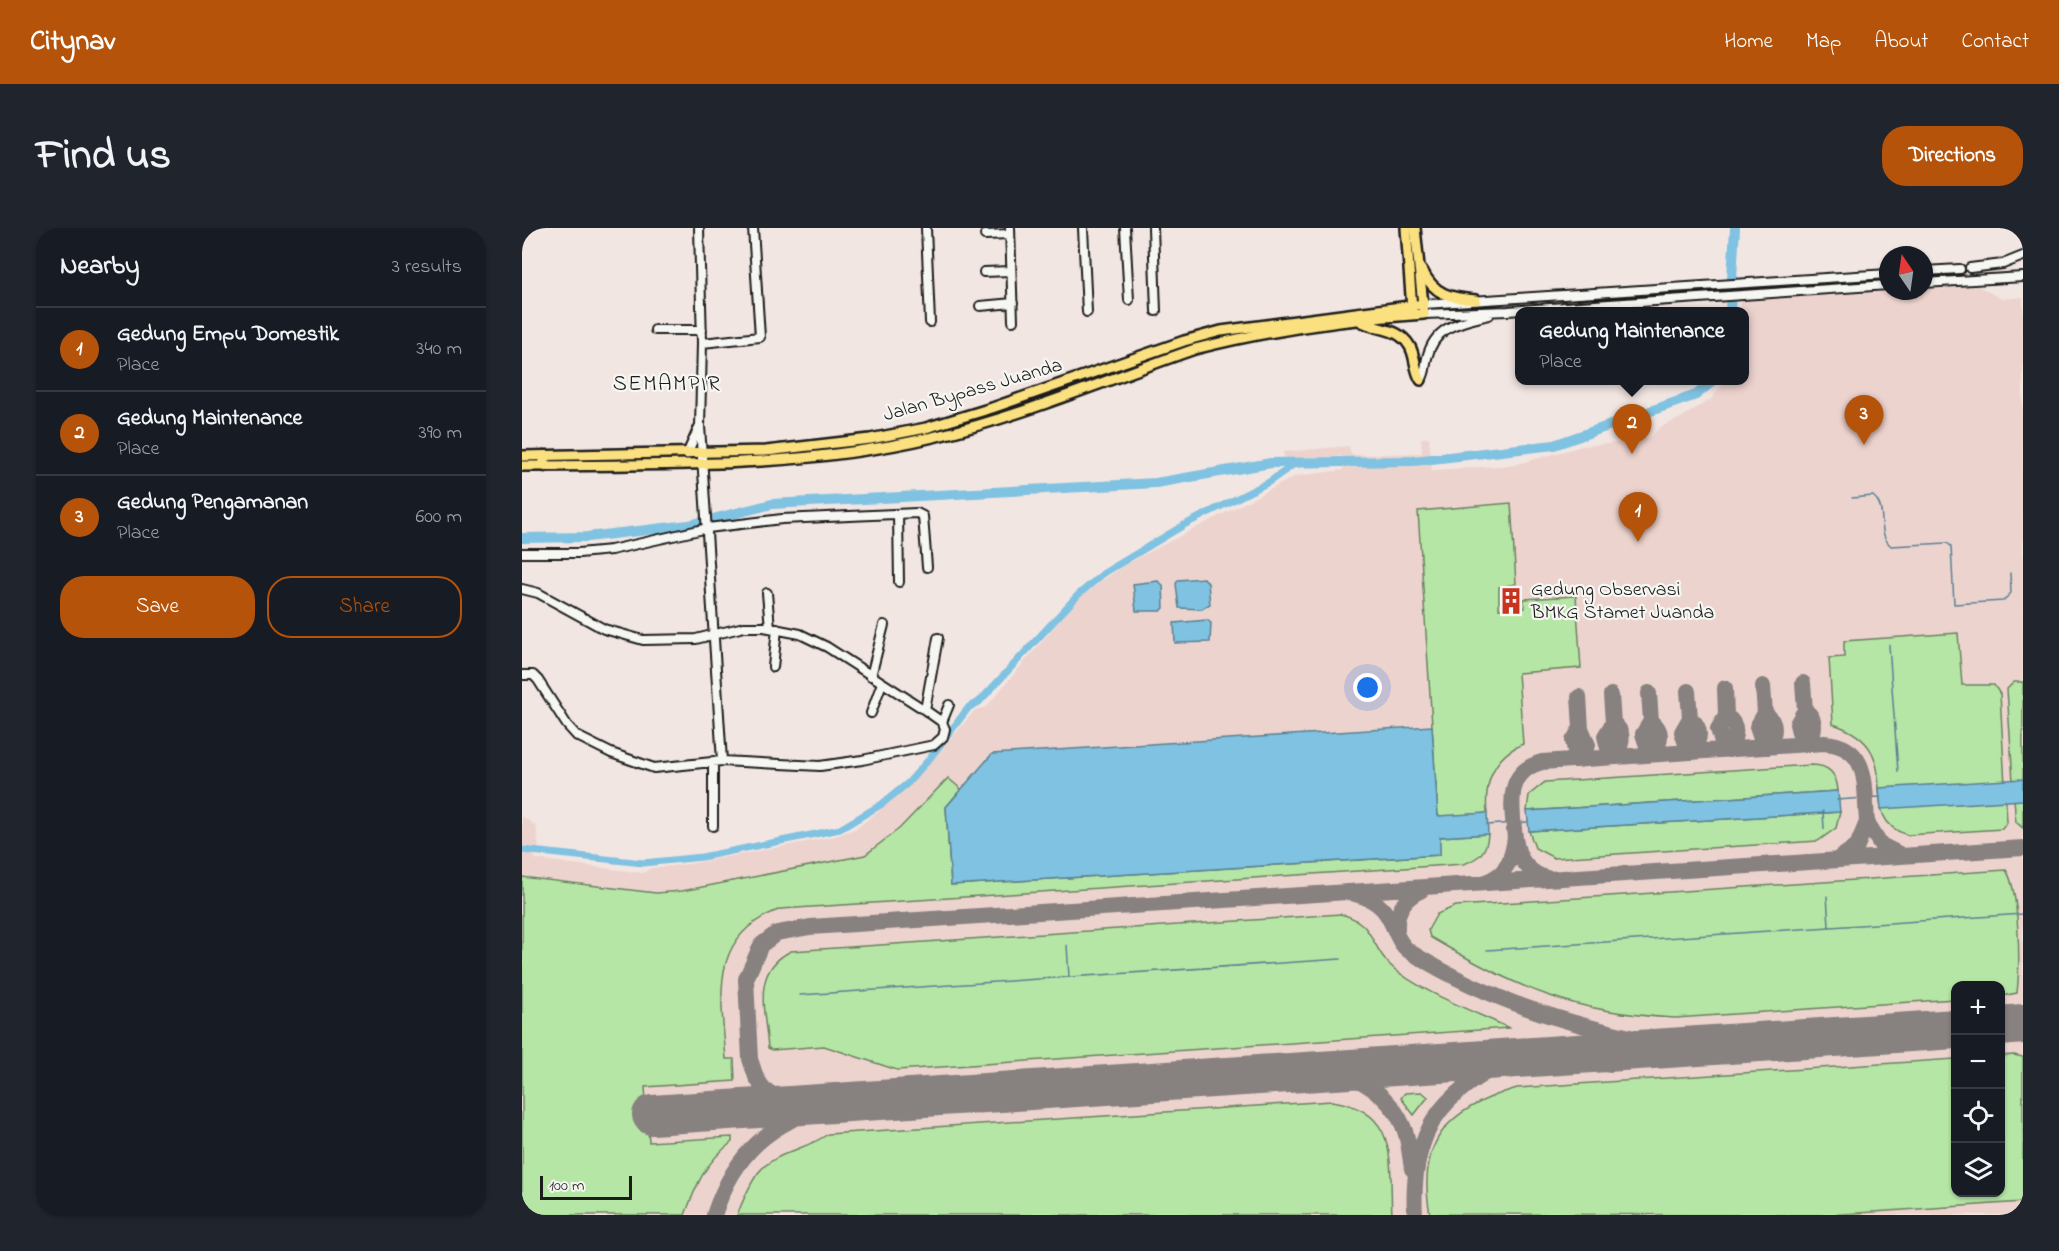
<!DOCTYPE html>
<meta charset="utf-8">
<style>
:root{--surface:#171b24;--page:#20242c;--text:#f1f3f6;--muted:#9ea1a6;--line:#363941;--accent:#b45309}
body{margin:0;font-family:"Indie Flower",sans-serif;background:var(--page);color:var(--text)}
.controls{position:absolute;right:18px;bottom:18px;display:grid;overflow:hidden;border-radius:12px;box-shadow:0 2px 4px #0004}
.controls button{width:54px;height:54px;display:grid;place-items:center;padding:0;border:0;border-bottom:2px solid var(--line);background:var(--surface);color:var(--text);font:30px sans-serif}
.compass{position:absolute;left:1357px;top:18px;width:54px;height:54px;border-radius:50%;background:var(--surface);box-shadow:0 2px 4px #0004;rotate:347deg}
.scale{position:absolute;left:18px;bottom:15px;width:92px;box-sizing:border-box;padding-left:6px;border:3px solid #1c1c1c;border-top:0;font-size:16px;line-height:21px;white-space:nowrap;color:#1c1c1c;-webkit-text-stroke:4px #f6f6f2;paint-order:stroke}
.you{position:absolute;left:846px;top:460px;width:21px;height:21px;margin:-15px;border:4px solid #fff;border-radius:50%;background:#1a73e8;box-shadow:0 0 0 9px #1a73e833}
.badge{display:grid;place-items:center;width:39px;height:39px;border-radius:50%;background:var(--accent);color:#fff;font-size:20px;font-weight:700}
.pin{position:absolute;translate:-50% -50px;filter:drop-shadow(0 2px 3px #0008)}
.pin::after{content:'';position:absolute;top:32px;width:21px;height:18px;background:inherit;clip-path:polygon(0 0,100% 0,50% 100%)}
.popup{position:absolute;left:993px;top:79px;width:234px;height:78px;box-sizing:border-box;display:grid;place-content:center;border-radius:12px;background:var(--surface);filter:drop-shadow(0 2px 4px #0005);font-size:20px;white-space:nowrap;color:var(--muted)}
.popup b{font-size:22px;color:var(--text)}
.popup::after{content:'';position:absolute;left:50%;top:100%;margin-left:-12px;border:12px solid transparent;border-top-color:var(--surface)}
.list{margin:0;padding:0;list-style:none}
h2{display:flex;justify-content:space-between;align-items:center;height:78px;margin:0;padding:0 24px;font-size:26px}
h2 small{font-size:20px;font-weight:400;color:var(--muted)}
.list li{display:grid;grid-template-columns:39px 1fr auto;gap:18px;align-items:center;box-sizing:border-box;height:84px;padding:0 24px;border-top:2px solid var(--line)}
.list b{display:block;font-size:22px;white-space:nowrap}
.list p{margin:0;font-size:20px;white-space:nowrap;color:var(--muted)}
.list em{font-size:20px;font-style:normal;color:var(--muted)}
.actions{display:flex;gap:12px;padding:18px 24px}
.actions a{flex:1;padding:14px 0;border:2px solid var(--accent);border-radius:24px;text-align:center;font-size:21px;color:var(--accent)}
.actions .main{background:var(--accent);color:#fff}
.icon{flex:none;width:33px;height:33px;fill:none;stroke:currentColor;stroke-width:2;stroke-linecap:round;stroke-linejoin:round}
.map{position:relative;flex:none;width:1501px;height:987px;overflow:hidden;border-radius:24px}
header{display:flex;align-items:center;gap:36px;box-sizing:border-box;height:84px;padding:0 30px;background:var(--accent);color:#fff}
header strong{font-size:28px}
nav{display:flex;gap:33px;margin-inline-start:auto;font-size:21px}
.intro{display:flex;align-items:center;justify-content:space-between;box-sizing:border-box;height:144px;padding:0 36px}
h1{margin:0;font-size:42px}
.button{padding:15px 27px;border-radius:24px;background:var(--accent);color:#fff;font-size:21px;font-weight:700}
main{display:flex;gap:36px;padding:0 36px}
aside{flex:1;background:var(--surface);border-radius:24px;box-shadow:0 2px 4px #0004}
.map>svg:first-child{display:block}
.built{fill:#edd3ce;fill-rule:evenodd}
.green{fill:#b6e6a5;stroke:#698160;stroke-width:1.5}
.water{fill:#80c2e1;stroke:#588092;stroke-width:1.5}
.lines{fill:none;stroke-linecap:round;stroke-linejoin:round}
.stream{stroke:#588092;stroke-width:1.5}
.canal{stroke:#80c2e1;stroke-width:7}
.river{stroke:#80c2e1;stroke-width:10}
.taxiway{stroke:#87817f;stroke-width:16}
.runway{stroke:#87817f;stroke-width:40}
.minor-casing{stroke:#1c1c1c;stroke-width:12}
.major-casing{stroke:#1c1c1c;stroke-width:14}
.highway-casing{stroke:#1c1c1c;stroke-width:15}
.minor{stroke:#f6f6f2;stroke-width:8}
.major{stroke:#fbe080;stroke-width:9}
.highway{stroke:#fbe080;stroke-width:10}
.labels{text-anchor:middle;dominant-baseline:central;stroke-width:4.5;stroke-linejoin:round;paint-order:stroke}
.street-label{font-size:20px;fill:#1c1c1c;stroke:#f6f6f2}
.poi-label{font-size:20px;fill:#1c1c1c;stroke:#f6f6f2;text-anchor:start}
.quarter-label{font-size:22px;letter-spacing:1.5px;fill:#1c1c1c;stroke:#f6f6f2}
</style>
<header>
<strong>Citynav</strong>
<nav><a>Home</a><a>Map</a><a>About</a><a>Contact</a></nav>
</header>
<div class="intro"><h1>Find us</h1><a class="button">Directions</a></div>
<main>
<aside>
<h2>Nearby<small>3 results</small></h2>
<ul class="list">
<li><span class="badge">1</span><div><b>Gedung Empu Domestik</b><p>Place</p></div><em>340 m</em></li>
<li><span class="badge">2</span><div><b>Gedung Maintenance</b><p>Place</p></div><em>390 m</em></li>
<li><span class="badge">3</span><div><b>Gedung Pengamanan</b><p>Place</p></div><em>600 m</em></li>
</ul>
<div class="actions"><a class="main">Save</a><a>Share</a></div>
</aside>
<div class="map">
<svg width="1501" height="987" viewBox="0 0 1501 987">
<rect width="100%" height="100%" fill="#f2e6e2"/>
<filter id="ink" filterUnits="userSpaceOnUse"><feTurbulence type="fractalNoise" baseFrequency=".0167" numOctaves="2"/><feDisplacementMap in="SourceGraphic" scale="12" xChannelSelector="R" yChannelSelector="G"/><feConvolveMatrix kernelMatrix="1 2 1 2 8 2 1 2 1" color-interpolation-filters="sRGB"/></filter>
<g filter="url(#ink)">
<path class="built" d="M 1456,58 L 1480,71 L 1501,69 L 1501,987 L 0,987 L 0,588 L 14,598 L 17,619 L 12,621 L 13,631 L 121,645 L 129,640 L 167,636 L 314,608 L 335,600 L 388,558 L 453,482 L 464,479 L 554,373 L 582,351 L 604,336 L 774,248 L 821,242 L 820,228 L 763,232 L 761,224 L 827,218 L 829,227 L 900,225 L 899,210 L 907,209 L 910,242 L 992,237 L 1060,218 L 1118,213 L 1130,208 L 1138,199 L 1157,191 L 1189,171 L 1204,153 L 1222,152 L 1222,83 L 1219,83 L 1219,73 ZM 1434,758 L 1478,758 L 1478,964 L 1434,964 Z"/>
<path class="green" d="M 989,275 L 994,356 L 977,359 L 977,381 L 1003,380 L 1002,371 L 1054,368 L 1059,440 L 996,445 L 1001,516 C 971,528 962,556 965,585 L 916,589 L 896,283 Z
M 1436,405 L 1440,457 L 1472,457 L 1478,466 L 1485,594 L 1480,601 L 1385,607 C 1328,588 1391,522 1311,496 L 1307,430 L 1322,429 L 1322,413 Z
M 1492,454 L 1501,454 L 1501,600 L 1494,594 L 1493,585 L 1485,461 Z
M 1290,537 C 1307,537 1315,546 1316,563 L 1005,583 L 1007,567 L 1023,554 Z
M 426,550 L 439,561 L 424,579 L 429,657 L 918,627 L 917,609 L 966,606 C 965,623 958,630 942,636 L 259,681 C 186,707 199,768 204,831 L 212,831 L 213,853 L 123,859 L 127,914 L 210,909 L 210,914 C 183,935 175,955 163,987 L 0,987 L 0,649 L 134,665 L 160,663 L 343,627 L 378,600 Z
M 1318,584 L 1314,600 L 1296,613 L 1032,630 L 1013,620 L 1007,603 Z
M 1484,642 C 1498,663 1498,739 1495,765 L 1479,768 L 1478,758 L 1434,758 L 1433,771 L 1153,790 C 1050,785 995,760 908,709 L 906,702 L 915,686 L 934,678 Z
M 819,686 C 853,695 847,716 868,737 C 894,762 953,784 987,800 L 375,842 L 302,818 L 250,822 L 246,820 C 243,781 229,743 269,723 Z
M 1492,827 L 1501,829 L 1501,974 L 1306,987 L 908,986 C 894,912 927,880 995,860 L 1433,831 L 1434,964 L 1478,964 L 1479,828 Z
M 900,864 L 906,869 L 892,887 L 879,870 L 883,865 Z
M 810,873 C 878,883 867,933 870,987 L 215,987 C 221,973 227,957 236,945 C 252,924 286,921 306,906 Z"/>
<path class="water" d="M 682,350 L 686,355 L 688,376 L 680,381 L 657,380 L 654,356 L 656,352 Z
M 636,353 L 641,357 L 642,380 L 639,383 L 614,383 L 611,356 Z
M 685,392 L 689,395 L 688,414 L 653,415 L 652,395 Z
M 910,498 L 916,588 L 965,585 L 966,606 L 918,609 L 918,627 L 429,657 L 424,579 L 470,526 Z
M 1501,551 L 1501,572 L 1359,581 L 1357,560 Z
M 1316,563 L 1318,584 L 1007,603 L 1005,583 Z"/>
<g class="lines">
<path class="stream" d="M 1330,270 L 1351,268 C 1367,281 1353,304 1369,318 L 1425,315 L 1429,318 L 1432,376 L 1481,373 L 1489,365 L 1488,345
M 1367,417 L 1376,544
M 1315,572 L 1358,569
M 1301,583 L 1302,601
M 965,597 L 1005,594
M 1305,668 L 1307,698
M 545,717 L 547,749
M 965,722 L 1501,686
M 278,767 L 819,731"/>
<path class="canal" d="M 0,622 L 121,635 L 180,629 L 318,601 L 360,576 L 386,555 L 408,530 L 447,479 L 457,474 L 556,367 L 582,345 L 662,297 L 747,254 L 774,235"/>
<path class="river" d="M 1208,83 L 1213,0
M 0,310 L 65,309 L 167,297 L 250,276 L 634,255 L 749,235 L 892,233 L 1032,217 L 1174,167 L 1192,152"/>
<path class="taxiway" d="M 1281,455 L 1283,482 C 1296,492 1293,503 1286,516 L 1278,508 L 1275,496 L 1283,482
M 1241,458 L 1243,485 C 1256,495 1253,506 1246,519 L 1239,511 L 1235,499 L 1243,485
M 1203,460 L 1204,488 C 1218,497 1214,509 1207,522 L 1200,514 L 1196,501 L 1204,488
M 1166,463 L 1168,490 C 1181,500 1178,511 1171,524 L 1164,516 L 1160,504 L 1168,490
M 1127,465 L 1129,493 C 1142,502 1139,513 1132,526 L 1125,518 L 1121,506 L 1129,493
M 1089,467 L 1091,495 C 1104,504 1100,516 1094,529 L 1086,520 L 1083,508 L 1091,495
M 1057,469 L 1059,500 L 1066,517 L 1058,532
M 1055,532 L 1051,513 L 1059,500
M 993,610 C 990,579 982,544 1020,534 L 1302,515 C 1349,518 1342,559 1345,594
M 1316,631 L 1335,618 L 1345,594 L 1359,617 L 1379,627
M 963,654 C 985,647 990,631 993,610 C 996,632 1006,645 1027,651
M 833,666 C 878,677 865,710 890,725 C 974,777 1059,800 1155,819
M 875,702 C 874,682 882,670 900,662
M 1488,797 L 1501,803
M 804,842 C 838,847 871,869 883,903 C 887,915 888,929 890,941
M 285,877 L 252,868 L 241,860 L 234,849 L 228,831 L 224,751 L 239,717 L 255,705 L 288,699 L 1501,620
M 192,987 C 213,923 248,896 310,875
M 893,987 C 888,905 918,864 991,830"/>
<path class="runway" d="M 1478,798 L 1501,796
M 130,887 L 1434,801"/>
<defs>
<path id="minor" d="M 177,0 L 180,115 L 178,198 L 200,533
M 404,0 L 408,94
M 488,0 L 491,93
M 561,0 L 565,84
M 603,0 L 607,72
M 631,0 L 634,83
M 463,7 L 488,6
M 1448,40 L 1481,36 L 1501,28
M 1402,43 L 1438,41
M 462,44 L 489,43
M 1402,55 L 1501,49
M 902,76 L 1366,46
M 458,78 L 491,75
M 902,86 L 986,83 L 1366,57
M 133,102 L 180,102
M 180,115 L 238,109 L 231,0
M 899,152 C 904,145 903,138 905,130 C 913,97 939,94 967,87
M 165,226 L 177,199
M 376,286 L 377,354
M 0,325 L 57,325 L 89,322 L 186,300 L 260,291 L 395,285 L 401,288 L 405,339
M 0,361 L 16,365 L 82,401 L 121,412 L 174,411 L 222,399 L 242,399 L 278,406 L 305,419 L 403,482 L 420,494 L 423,501 L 421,509 L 412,517 L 340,532 L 298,538 L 200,533 L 132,540 L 89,525 L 55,508 L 45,497 L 16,452 L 11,447 L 0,447
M 245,365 L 248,400
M 251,439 L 255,401
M 349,448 L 362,397
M 403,482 L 416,410
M 349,485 L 360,455
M 420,494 L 427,477
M 191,533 L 191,598"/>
<path id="major" d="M 884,0 L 890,81
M 900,42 C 912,67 928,70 954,72
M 837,92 C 853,103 875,98 887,117 C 894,127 892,142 899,152
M 0,228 L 244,223 L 348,211 L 404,200 L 470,180 L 662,113 L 699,103 L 902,76
M 0,238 C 137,236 277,241 411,209 C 501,188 586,151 673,121 C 747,102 825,91 902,86 L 893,0"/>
<path id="highway" d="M 22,228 L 23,238"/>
</defs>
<use href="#minor" class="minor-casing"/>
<use href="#major" class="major-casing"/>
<use href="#highway" class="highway-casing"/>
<use href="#minor" class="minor"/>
<use href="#major" class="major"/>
<use href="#highway" class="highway"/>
</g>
</g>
<defs>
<symbol id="building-bare" viewBox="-9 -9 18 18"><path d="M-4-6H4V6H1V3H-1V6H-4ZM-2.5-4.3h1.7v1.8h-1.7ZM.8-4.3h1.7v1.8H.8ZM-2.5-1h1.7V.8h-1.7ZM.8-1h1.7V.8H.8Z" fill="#c8321e" stroke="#f6f6f2" stroke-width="2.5" paint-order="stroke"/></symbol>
</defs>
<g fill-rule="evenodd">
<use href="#building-bare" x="970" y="354" width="38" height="38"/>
</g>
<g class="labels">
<g class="street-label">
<text transform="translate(451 163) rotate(-16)">Jalan Bypass Juanda</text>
</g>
<g class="poi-label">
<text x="1009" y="362">Gedung Observasi<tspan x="1009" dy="23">BMKG Stamet Juanda</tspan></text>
</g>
<g class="quarter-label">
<text x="145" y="157">SEMAMPIR</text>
</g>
</g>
</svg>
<div class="controls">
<button>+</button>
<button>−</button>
<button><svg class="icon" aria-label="locate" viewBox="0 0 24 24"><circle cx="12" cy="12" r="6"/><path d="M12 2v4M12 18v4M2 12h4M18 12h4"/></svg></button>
<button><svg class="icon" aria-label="layers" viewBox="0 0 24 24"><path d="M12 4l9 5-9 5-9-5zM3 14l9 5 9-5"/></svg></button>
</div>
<svg class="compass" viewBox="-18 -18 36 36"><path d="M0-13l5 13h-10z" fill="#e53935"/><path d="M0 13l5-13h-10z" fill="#9ea1a6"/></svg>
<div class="scale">100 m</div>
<div class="you"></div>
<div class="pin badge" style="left:1116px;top:314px">1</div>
<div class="pin badge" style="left:1110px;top:226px">2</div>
<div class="popup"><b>Gedung Maintenance</b>Place</div>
<div class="pin badge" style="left:1342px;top:217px">3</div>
</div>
</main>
